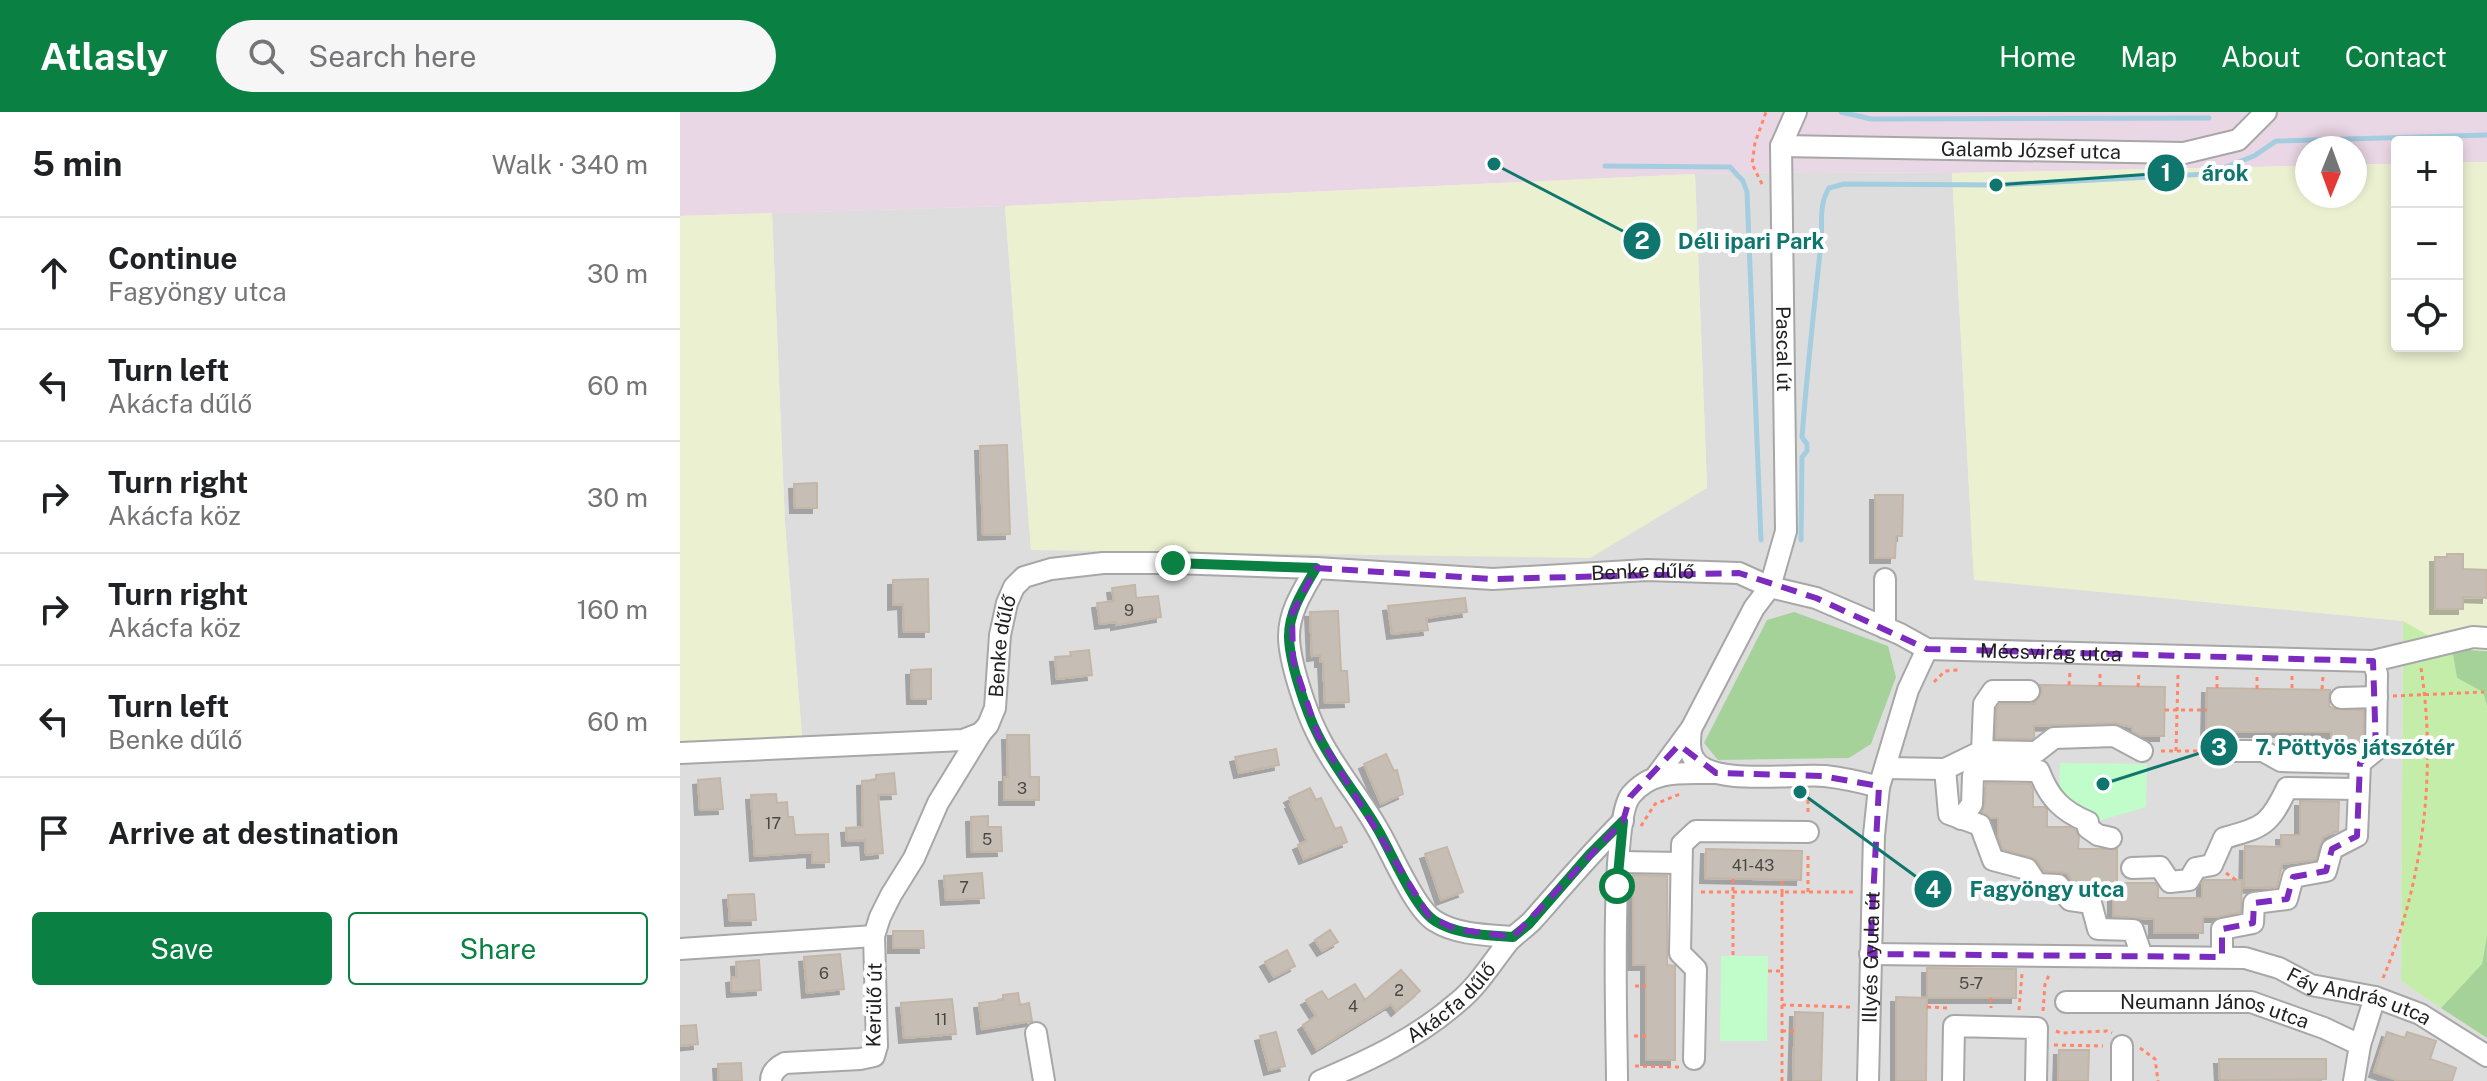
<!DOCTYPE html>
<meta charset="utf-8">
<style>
:root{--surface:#fff;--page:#f6f6f6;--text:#202124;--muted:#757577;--line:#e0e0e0;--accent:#0b8043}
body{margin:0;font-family:"Public Sans",sans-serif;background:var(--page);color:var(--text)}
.controls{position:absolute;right:24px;top:24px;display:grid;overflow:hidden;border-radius:8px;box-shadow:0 4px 12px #0003}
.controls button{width:72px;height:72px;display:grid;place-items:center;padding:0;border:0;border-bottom:2px solid var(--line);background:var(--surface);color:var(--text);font:40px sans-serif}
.compass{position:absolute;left:1615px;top:24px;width:72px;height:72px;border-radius:50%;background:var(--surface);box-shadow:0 4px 12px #0003;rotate:181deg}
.stop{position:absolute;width:24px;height:24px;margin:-18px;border:6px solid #0b8043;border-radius:50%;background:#fff}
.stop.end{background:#0b8043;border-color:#fff;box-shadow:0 2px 8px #0008}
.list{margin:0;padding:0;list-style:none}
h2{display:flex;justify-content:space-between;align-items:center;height:104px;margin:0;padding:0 32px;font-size:34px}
h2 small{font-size:26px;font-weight:400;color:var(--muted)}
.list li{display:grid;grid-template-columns:52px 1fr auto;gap:24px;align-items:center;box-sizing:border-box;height:112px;padding:0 32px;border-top:2px solid var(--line)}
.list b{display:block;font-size:30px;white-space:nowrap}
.list p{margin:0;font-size:26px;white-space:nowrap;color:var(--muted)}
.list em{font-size:26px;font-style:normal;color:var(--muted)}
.actions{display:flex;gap:16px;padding:24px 32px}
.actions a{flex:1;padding:18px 0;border:2px solid var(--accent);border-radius:8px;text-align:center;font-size:28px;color:var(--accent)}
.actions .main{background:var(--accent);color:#fff}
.icon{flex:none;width:44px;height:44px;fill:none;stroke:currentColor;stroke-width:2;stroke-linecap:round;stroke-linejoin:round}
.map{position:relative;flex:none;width:1807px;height:969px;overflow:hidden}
header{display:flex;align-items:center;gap:48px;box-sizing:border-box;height:112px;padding:0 40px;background:var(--accent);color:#fff}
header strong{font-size:38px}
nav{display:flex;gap:44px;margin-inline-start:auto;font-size:28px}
.search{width:560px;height:72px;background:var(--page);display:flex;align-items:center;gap:20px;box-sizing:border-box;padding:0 28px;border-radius:44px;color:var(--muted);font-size:30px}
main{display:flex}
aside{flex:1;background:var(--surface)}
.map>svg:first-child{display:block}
.residential{fill:#dedddd}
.industrial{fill:#ead7e5}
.farmland{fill:#ebf0d0}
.grass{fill:#c4edaa}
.forest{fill:#a4d299}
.park{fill:#c1fccb}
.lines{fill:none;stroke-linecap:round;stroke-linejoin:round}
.stream{stroke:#a4cde0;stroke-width:5}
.building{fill:#c6beb5;stroke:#c3b6a7;stroke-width:2;filter:url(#shadow)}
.minor-casing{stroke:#a7a7a7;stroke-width:24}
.path{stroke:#ff8668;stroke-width:3;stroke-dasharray:4 4;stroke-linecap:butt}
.minor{stroke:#fff;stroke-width:20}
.route{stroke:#0b8043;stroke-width:10}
.marked{fill:none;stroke:#7b2cbf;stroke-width:6;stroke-dasharray:16 10;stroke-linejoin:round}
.labels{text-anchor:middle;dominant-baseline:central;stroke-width:8;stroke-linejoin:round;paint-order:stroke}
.number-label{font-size:16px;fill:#4a4845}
.street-label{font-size:20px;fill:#202020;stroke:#fff}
.leader{fill:none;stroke:#0f766e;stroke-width:3}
.callout-dot{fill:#0f766e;stroke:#fff;stroke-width:3}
.mark-label{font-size:24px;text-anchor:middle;font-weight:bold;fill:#fff}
.callout-label{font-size:22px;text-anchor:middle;font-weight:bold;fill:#0f766e;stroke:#fff;stroke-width:8;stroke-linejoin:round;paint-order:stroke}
</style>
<header>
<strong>Atlasly</strong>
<div class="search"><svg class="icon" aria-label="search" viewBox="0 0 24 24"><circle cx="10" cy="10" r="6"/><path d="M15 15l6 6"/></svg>Search here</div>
<nav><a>Home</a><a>Map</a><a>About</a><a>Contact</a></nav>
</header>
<main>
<aside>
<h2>5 min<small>Walk · 340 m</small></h2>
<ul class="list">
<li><svg class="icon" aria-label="ahead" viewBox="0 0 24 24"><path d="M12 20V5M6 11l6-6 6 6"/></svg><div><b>Continue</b><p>Fagyöngy utca</p></div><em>30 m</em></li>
<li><svg class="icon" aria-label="left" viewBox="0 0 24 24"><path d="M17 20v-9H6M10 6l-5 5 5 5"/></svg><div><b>Turn left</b><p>Akácfa dűlő</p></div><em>60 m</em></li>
<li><svg class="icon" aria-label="right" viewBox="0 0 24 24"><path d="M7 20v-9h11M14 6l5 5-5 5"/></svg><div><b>Turn right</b><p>Akácfa köz</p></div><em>30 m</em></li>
<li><svg class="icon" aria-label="right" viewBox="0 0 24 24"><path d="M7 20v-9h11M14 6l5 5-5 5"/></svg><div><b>Turn right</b><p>Akácfa köz</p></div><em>160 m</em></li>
<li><svg class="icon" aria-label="left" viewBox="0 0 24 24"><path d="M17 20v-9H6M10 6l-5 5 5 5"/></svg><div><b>Turn left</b><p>Benke dűlő</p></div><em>60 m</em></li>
<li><svg class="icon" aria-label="arrive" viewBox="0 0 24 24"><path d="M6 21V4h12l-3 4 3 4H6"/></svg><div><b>Arrive at destination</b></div></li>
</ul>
<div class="actions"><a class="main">Save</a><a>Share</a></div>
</aside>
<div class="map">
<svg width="1807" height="969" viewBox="0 0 1807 969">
<defs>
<filter id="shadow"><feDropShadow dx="-5" dy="5" stdDeviation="0" flood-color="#0004"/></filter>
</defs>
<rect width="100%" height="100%" fill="#f1eee6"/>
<path class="residential" d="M 1131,60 L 1272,61 L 1294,467 L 1723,509 L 1721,869 L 1807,926 L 1807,969 L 0,969 L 0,632 L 122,624 L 105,412 L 92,101 L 325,94 L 351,438 L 1027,376 L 1015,62 Z"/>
<path class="industrial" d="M 0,0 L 1807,0 L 1807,50 L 1777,50 L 1777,30 L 1717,30 L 1717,52 L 1675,52 L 1675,36 L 1627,36 L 1627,54 L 1272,61 L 1131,60 L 1015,62 L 325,94 L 0,104 Z"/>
<path class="farmland" d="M 1777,50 L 1807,50 L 1807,539 L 1772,537 L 1723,509 L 1294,468 L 1272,61 L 1627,54 L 1627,84 L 1675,84 L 1675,53 L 1717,52 L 1717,234 L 1777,234 Z
M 1015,62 L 1027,376 L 910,446 L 351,438 L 325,94 Z
M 92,101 L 105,412 L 122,625 L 0,632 L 0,104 Z"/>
<path class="grass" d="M 1723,509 L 1772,537 L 1777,566 L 1804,580 L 1807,594 L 1807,823 L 1802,852 L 1761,896 L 1721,869 Z"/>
<path class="forest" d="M 1114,500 L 1208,534 L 1216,565 L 1191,632 L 1169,646 L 1038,648 L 1024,631 L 1087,508 Z
M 1772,537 L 1807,539 L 1807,594 L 1803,580 L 1777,566 Z
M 1807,823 L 1807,926 L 1761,896 L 1802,852 Z"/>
<path class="park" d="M 1380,651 L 1467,652 L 1466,695 L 1415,710 L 1379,682 Z
M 1041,844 L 1088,844 L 1087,929 L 1040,929 Z"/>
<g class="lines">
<path class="stream" d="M 1161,0 L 1191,7 L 1529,6
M 925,54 L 1050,55 L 1063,69 L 1067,80 L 1081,428
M 1121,428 L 1122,345 L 1127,339 L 1127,332 L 1122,325 C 1127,260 1134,196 1141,131 C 1143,111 1138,94 1149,76 L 1164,72 L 1316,73 L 1528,62 L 1574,44 L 1596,29 L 1807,23"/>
</g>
<path class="building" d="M 327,333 L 330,422 L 303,423 L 300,334 Z
M 137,371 L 137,396 L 115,396 L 114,372 Z
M 1195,383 L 1223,383 L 1222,424 L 1216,424 L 1215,446 L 1195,446 Z
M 1767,442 L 1783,442 L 1783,457 L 1807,458 L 1807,486 L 1783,485 L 1783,497 L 1755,497 L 1755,445 L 1767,445 Z
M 248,467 L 249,520 L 224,520 L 223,492 L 213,493 L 213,468 Z
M 455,473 L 456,486 L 478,484 L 481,505 L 436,513 L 436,510 L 420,512 L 417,491 L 434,489 L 432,476 Z
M 785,486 L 787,500 L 746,506 L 748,518 L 712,522 L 708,494 Z
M 658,499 L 661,559 L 667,559 L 669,590 L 645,591 L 643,550 L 640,550 L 640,543 L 632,544 L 630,500 Z
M 409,538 L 412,563 L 377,567 L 375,545 L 391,544 L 390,540 Z
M 251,557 L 251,587 L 232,587 L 231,558 Z
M 1360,573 L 1485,575 L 1484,624 L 1461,624 L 1452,619 L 1452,615 L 1434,611 L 1354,614 L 1354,625 L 1352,627 L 1316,626 L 1317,596 L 1320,592 L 1355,592 L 1362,580 Z
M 1527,576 L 1650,578 L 1649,594 L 1654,597 L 1684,598 L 1683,632 L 1676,638 L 1651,637 L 1651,620 L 1554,620 L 1554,626 L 1526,628 Z
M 327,623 L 349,623 L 350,665 L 359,665 L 359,688 L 324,688 L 324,665 L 328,665 Z
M 596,637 L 599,653 L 559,661 L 555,645 Z
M 706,642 L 714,659 L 717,658 L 723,682 L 701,692 L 684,652 Z
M 214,661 L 216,682 L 198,683 L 203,741 L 186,743 L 185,728 L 167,729 L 166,716 L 183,715 L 182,669 L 196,668 L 196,663 Z
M 40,666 L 43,697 L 20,698 L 18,668 Z
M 1306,671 L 1350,672 L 1353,678 L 1353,695 L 1365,695 L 1367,698 L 1367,715 L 1389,715 L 1396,719 L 1399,724 L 1398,737 L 1437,737 L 1437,771 L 1475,771 L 1478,775 L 1478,786 L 1522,786 L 1522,772 L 1524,768 L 1562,768 L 1561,800 L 1538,805 L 1523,805 L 1523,821 L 1474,821 L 1474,807 L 1433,804 L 1433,781 L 1420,781 L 1397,776 L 1387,761 L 1364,759 L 1356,747 L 1323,737 L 1318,725 L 1318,706 L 1311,706 L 1302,700 L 1305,692 Z
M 630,676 L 636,688 L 641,686 L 655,717 L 661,715 L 667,730 L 624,747 L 618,733 L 627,729 L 610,692 L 612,691 L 609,686 Z
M 96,682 L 97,691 L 107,690 L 108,705 L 113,705 L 115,723 L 148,722 L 149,750 L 132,751 L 132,740 L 75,744 L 71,683 Z
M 1620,689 L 1659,690 L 1658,719 L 1643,725 L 1636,748 L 1602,752 L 1597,775 L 1564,776 L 1565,734 L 1601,735 L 1601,723 L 1620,723 Z
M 308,704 L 308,715 L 321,715 L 322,739 L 292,740 L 291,705 Z
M 767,735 L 783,780 L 761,788 L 745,742 Z
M 1026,737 L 1122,739 L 1121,768 L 1025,766 Z
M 302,761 L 304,786 L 266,788 L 264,764 Z
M 953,763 L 987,764 L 987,853 L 995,854 L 995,948 L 966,948 L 966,853 L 953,853 Z
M 74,782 L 76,808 L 50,809 L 48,783 Z
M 650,818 L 658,830 L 642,839 L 635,828 Z
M 213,819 L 243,819 L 244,836 L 213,836 Z
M 607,838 L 615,854 L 594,865 L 585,850 Z
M 160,842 L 164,877 L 127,881 L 124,845 Z
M 79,848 L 81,878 L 52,880 L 51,866 L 57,865 L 56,850 Z
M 1247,856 L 1336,857 L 1336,886 L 1247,886 Z
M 721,858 L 740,879 L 716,899 L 711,892 L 637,937 L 623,913 L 636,904 L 626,888 L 642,879 L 648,888 L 675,872 L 685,888 Z
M 338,881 L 340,893 L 349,891 L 352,909 L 302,917 L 299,891 L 323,888 L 323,883 Z
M 1216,885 L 1247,886 L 1246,969 L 1216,969 Z
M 272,887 L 276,922 L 224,926 L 221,891 Z
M 1115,900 L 1143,901 L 1141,969 L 1113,969 Z
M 16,913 L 18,932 L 0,934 L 0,914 Z
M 596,920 L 605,954 L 589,958 L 580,924 Z
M 1707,920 L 1725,926 L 1727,920 L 1756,929 L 1750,947 L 1776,956 L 1772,969 L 1720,969 L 1694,960 Z
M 1379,938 L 1409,938 L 1408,969 L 1378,969 Z
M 1539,947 L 1646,947 L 1646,967 L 1540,968 Z
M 61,951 L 62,969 L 39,969 L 38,952 Z"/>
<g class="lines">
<defs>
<g id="minor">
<path id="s1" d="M 1116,0 L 1101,34 L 1106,419 L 1090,475 L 1074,496 L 1011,617 C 1010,626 1008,638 1014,647 C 1030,675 1116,661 1145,664 C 1163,666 1181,670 1199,675"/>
<path id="s2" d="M 1101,34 L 1504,41 L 1558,28 L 1586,0"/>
<path d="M 636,456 C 624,477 609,499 609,524 C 609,549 626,600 638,623 C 654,656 679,684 697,716 C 711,739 734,796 755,809 C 777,823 808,823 833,825"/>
<path d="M 1205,516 L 1205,467"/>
<path d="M 1661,586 L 1697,585"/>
<path d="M 1302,639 L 1356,640 L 1374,626 L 1434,624 L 1462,639"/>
<path d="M 1541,639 L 1583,639 L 1601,649 L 1680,651"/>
<path id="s3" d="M 0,641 L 283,628 L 301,621 L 308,613 L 315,596 L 320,523 L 327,491 L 334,475 L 344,465 L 371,457 L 423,451 L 493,451 L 636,456 L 813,467 L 967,458 L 1059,461 L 1090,475 L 1136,486 L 1220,522 L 1247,537 L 1693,549 L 1793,525 L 1807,526"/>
<path d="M 1205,656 L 1265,657 L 1302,639 L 1304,592 L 1313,579 L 1349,579"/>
<path d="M 1265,657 L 1269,702 L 1300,713 L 1313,748 L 1347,757 L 1357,772 L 1378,773 L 1390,788 L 1411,791 L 1418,817 L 1453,818 L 1462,844"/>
<path d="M 977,663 L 1011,617"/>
<path d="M 1281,707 L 1292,692 L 1293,663 L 1298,658 L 1359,659 C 1369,686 1382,699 1408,710 L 1408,716 L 1418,723 L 1431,726"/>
<path d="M 939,750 L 1001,751"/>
<path d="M 1452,756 L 1480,755 L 1490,770 L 1509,768 L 1516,756 L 1532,753 L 1544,726 C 1583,715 1589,714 1607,676 L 1679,677"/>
<path d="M 0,837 L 194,824"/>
<path id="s4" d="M 1190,842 L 1565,846 L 1599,856 L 1631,873 L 1695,885 L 1740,902 L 1807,944"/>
<path d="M 1542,845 L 1542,817 L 1573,811 L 1574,791 L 1607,787 L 1613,765 L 1646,759 L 1652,737 L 1677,724 L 1680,651 L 1696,638 L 1697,562 L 1693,549"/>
<path id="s5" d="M 1386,890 L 1571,890 L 1644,916 L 1680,933"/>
<path d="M 356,921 L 364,969"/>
<path d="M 1014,947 L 1016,857 L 1000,841 L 1002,732 L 1016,719 L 1128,720"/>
<path d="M 91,969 C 91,960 97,955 105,951 L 180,947 L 194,944 L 197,934 L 194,824 L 200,805 L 211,783 L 234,746 L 258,691 L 301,621"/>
<path id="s6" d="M 640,969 C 690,948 737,926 778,890 C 798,874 813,849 829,829 C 836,822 845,816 852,809 C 882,775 911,741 943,709"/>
<path d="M 937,969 C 937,924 929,709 951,683 C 974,656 1004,662 1036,661"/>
<path id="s7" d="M 1188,969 L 1194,723 L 1199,675 L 1228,578 L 1247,537"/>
<path d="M 1273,969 L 1274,914 L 1357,916 L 1356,969"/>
<path d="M 1442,969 L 1442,934"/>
<path d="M 1674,969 L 1680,933 L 1695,885"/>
</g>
</defs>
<use href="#minor" class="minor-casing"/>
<path class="path" d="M 1082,72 L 1072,52 L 1075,31 L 1086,0
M 1612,564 L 1612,577
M 1254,570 L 1265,559 L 1278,558
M 1389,573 L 1390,560
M 1420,574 L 1420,561
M 1458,575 L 1459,561
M 1537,576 L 1537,564
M 1577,577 L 1577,563
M 1642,577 L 1643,565
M 1713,584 L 1804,580
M 1485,598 L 1527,598
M 1481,639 L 1525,639
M 1496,639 L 1498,563
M 1128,700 L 1128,680
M 961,714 L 975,692 L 1000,682
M 1546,761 L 1556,768
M 1053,767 L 1053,844
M 1021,780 L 1102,780 L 1102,768
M 1128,780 L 1128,740
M 1088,859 L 1102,859
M 1703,866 C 1743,771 1757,659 1741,556
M 955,874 L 966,874
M 1311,886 L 1311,896
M 1102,893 L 1170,895
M 1247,895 L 1269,896
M 1339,898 L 1342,862
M 1363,899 L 1365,872 L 1369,863
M 1102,919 L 1114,919
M 1376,919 L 1381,921 L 1427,919 L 1432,921
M 954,924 L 966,924
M 1374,933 L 1423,934
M 1460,936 L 1475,947 L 1478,969
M 955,954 L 999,955
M 1102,969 L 1102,780 L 1173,780"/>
<use href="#minor" class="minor"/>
</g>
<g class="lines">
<path class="route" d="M 493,451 L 636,456 C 624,477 609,499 609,524 C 609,549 626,600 638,623 C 654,656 679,685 697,716 C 711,739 734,796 755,809 C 777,823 808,823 833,825 L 849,812 L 909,743 L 943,709 L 937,774"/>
</g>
<path class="marked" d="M 636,456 L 813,467 L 1059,461 L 1136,486 L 1247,537 L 1693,549 L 1696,638 L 1680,651 L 1677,724 L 1652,737 L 1646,759 L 1613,765 L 1607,787 L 1574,791 L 1573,811 L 1542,817 L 1542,845 L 1190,842 L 1199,674 L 1142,664 L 1036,661 L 999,633 L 950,685 L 943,709 L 833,825 L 775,817 L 749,804 L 638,623 L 613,548 L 612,502 Z"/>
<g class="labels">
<g class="number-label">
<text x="449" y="498">9</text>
<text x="342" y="676">3</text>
<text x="93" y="711">17</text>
<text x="307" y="727">5</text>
<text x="1073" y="753">41-43</text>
<text x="284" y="775">7</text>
<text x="144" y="861">6</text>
<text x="1291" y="871">5-7</text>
<text x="719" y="878">2</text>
<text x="673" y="894">4</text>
<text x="261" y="907">11</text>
</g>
<g class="street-label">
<text stroke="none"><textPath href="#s2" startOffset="250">Galamb József utca</textPath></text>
<text stroke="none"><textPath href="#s1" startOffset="240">Pascal út</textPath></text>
<text stroke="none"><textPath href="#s3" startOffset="1090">Benke dűlő</textPath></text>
<text stroke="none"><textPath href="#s3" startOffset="394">Benke dűlő</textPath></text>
<text stroke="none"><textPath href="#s3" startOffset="1514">Mécsvirág utca</textPath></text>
<text stroke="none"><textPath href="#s7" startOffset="124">Illyés Gyula út</textPath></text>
<text stroke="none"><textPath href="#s4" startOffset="496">Fáy András utca</textPath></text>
<text stroke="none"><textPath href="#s6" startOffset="154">Akácfa dűlő</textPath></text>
<text transform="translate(194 893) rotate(-89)">Kerülő út</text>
<text stroke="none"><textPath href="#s5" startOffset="150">Neumann János utca</textPath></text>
</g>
</g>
<path class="leader" d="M1316 73L1486 61M814 52L962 129M1423 672L1539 635M1120 680L1253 777"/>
<g class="callout-dot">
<circle cx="1316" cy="73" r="8"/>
<circle cx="814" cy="52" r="8"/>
<circle cx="1423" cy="672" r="8"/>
<circle cx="1120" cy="680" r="8"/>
<circle cx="1486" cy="61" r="20"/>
<circle cx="962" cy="129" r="20"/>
<circle cx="1539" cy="635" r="20"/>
<circle cx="1253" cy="777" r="20"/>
</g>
<g class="mark-label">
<text x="1486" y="69">1</text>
<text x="962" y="137">2</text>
<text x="1539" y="644">3</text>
<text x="1253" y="786">4</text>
</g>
<g class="callout-label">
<text x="1545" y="69">árok</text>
<text x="1071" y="137">Déli ipari Park</text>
<text x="1675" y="643">7. Pöttyös játszótér</text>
<text x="1367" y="785">Fagyöngy utca</text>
</g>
</svg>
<div class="controls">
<button>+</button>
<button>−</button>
<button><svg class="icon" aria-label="locate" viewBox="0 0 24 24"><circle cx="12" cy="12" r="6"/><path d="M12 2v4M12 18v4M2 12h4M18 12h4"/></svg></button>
</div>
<svg class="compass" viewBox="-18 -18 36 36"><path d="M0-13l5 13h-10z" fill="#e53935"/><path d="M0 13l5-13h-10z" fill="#757577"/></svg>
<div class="stop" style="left:937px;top:774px"></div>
<div class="stop end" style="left:493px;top:451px"></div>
</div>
</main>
